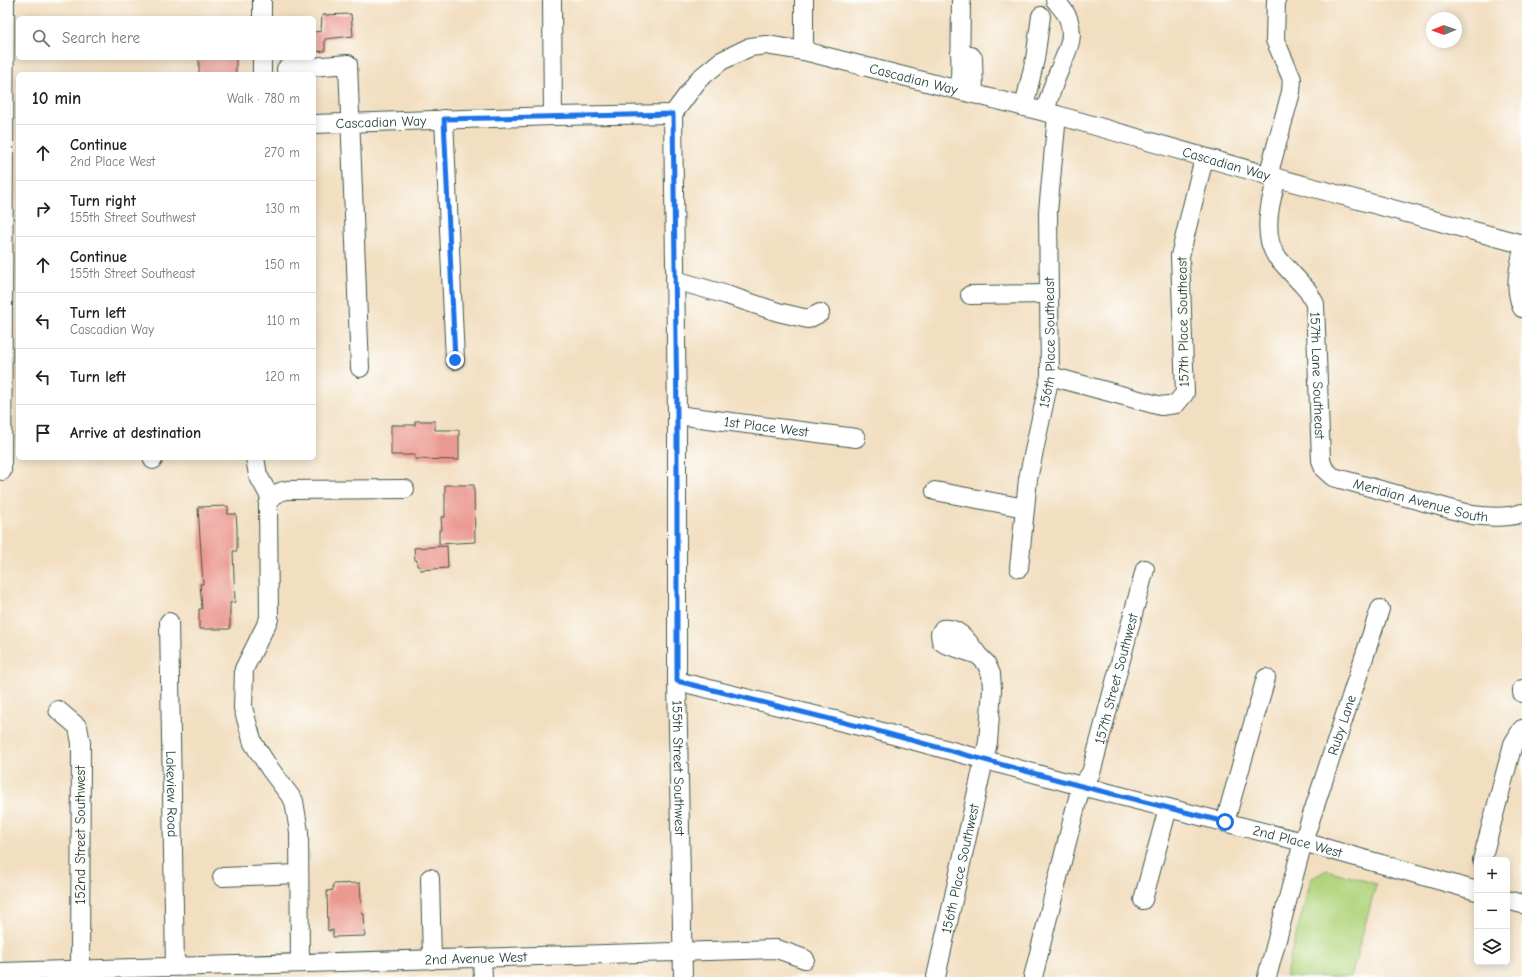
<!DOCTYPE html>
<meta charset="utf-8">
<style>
:root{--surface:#fff;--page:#f2f2f2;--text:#222;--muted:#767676;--line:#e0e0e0}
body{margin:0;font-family:"Comic Neue",sans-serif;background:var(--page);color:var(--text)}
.controls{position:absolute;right:12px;bottom:12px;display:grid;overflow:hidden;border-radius:6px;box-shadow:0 2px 10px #0003}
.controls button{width:36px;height:36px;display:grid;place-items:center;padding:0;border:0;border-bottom:1px solid var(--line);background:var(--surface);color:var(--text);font:20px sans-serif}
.compass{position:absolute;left:1426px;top:12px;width:36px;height:36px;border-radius:50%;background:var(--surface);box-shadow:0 2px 10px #0003;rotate:269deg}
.stop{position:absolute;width:12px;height:12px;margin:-9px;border:3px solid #1a73e8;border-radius:50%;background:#fff}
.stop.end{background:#1a73e8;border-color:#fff;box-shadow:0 1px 4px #0008}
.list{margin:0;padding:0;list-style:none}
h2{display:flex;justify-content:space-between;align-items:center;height:52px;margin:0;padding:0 16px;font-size:17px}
h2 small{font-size:13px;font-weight:400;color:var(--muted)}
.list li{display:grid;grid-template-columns:26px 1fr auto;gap:12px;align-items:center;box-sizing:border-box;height:56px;padding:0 16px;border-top:1px solid var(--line)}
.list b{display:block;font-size:15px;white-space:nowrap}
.list p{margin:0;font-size:13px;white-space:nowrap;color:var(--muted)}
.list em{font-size:13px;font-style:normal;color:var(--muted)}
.icon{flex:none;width:22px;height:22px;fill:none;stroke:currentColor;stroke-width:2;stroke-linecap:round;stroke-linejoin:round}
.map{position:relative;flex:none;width:1522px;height:977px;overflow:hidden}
.search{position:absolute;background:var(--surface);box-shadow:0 2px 10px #0003;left:16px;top:16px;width:300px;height:44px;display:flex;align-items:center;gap:10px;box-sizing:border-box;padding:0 14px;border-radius:6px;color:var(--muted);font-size:15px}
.panel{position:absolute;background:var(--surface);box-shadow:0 2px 10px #0003;left:16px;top:72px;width:300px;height:388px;border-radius:6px}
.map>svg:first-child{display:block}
.green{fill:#b1d57e;stroke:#688959}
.building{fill:#eb9a92}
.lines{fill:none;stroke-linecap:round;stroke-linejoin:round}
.minor-casing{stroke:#3f5549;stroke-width:20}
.minor{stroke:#fff;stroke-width:18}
.route{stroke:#1a73e8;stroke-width:5}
.labels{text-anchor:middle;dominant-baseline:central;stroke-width:4;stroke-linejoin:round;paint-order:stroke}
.street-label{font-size:14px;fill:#1f3d34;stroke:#fdfcf7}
</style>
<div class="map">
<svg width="1522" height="977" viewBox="0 0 1522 977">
<rect width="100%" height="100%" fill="#fdfcf7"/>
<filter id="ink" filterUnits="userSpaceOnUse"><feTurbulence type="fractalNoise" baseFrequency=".025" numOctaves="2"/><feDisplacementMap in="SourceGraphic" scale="8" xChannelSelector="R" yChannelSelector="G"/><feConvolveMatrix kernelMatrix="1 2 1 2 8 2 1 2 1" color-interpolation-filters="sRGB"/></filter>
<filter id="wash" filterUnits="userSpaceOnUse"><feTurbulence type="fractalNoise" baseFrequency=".012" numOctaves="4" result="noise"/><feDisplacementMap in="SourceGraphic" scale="16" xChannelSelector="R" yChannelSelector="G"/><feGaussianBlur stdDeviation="0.9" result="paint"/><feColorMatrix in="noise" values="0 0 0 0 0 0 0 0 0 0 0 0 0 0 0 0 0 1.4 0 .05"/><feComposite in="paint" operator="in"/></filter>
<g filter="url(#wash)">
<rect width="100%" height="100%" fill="#f2dec0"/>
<path class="green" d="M 1327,870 L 1376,884 L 1351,977 L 1285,977 L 1311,879 Z"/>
<g id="blocks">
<path class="building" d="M 351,14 L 353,36 L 325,39 L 325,51 L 314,52 L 314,32 L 321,31 L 322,15 Z
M 199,58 L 236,58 L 236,74 L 199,74 Z
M 415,421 L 435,421 L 435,430 L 459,430 L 459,460 L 415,459 L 415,455 L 391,455 L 391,425 L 415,425 Z
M 445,485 L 474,485 L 475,542 L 439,544 L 439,530 L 442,530 L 441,517 L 445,517 Z
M 228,506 L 228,514 L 236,514 L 237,527 L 237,551 L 233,551 L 235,602 L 230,603 L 230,629 L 199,629 L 199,609 L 202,609 L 200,584 L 203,584 L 198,507 Z
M 447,546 L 448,568 L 420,570 L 419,566 L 417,566 L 417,560 L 415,560 L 414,548 Z
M 360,883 L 362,914 L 364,914 L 365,936 L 333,937 L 333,930 L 328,931 L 327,891 L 333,890 L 333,884 Z"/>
</g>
</g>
<g filter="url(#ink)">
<use href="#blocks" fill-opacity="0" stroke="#3f5549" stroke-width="1"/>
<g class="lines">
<defs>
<g id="minor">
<path d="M 262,0 L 262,18"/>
<path d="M 552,0 L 553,116"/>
<path d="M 804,51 L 804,0"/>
<path d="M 960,54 L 971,56 L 973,58 L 974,94"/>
<path d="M 262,58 L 262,74"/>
<path d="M 287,74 L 286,69 L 348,64 L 360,368"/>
<path d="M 960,91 L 961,0"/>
<path d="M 1024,107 L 1035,59 L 1041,16"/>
<path d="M 1045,112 C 1049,98 1053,84 1059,71 C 1066,52 1076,39 1068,18 C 1065,11 1059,5 1055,0"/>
<path id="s1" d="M 673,114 L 699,79 L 721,61 L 750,47 L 766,45 L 804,51 L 1057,115 L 1277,178 L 1522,244"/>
<path id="s2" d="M 673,114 L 677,415 L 677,681 L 683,977"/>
<path d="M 444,119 L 455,360"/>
<path id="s3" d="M 314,124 L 553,116 L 673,114"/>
<path d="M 1268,176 L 1291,92 L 1292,79 L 1275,40 L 1276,0"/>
<path id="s4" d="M 1277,178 C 1270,202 1262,234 1276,256 L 1308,291 L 1315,304 L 1321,460 L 1324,469 L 1333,477 L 1472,515 C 1487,517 1508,518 1522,513"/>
<path d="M 1522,253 C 1518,273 1514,287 1522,308"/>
<path d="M 675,280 L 727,295 L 778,312 L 808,319 L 820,313"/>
<path d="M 970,295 L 1049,294"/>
<path d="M 1050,376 L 1161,406 L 1176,404 L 1185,393 L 1180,256 L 1204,158"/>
<path id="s5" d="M 677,415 L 856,438"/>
<path d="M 255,458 L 258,475 L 271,499"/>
<path d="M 153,460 L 153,458"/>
<path d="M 2,471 L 5,0"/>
<path d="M 935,491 L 1025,508"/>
<path id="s6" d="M 1019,568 L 1028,479 L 1050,376 L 1048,212 L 1057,115"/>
<path id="s7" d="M 169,622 L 175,966"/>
<path id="s8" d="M 677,681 L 871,729 L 1081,786 L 1303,842 L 1477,891"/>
<path d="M 1522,689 L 1522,693"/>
<path d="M 58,710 L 78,727 L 81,743 L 80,969"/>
<path d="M 1225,822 L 1266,678"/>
<path d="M 1482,860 L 1513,744 L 1522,729"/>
<path d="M 222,877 L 299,874"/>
<path d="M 430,878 L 432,960"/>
<path d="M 1143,900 L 1168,808"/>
<path d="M 1507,900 L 1522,904"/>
<path d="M 482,959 L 483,977"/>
<path d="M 300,963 L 299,832 L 294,801 L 270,769 L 253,743 L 243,708 L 244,669 L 269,619 L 268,505 C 272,495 277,492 287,490 L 405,489"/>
<path id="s9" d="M 0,972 L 777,949 L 805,959"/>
<path id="s10" d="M 936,977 L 988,742 L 992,689 L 991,674 L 986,663 L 978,655 L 945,644 L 941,641 L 940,634 L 943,629 C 960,627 969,643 978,655"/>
<path id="s11" d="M 1033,977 L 1081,786 L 1091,773 L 1145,569"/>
<path id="s12" d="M 1267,977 L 1303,842 L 1380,609"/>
</g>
</defs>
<use href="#minor" class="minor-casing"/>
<use href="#minor" class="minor"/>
</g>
</g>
<g class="lines" filter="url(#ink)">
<path class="route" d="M 455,360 L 444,119 L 673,114 L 677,415 L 677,681 L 870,729 L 1081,786 L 1225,822"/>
</g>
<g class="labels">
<g class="street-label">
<text stroke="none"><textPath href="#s1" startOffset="272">Cascadian Way</textPath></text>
<text stroke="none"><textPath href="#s3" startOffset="67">Cascadian Way</textPath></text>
<text stroke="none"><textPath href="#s1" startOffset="596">Cascadian Way</textPath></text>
<text transform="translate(1183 322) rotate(-91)">157th Place Southeast</text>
<text stroke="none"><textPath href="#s6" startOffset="228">156th Place Southeast</textPath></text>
<text stroke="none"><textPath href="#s4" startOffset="214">157th Lane Southeast</textPath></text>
<text stroke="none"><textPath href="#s5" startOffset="90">1st Place West</textPath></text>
<text stroke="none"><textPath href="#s4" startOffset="411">Meridian Avenue South</textPath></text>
<text stroke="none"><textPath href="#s11" startOffset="311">157th Street Southwest</textPath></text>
<text stroke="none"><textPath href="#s12" startOffset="263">Ruby Lane</textPath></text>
<text stroke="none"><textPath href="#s2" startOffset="654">155th Street Southwest</textPath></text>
<text stroke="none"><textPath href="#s7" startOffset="172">Lakeview Road</textPath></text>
<text transform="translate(80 835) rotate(-90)">152nd Street Southwest</text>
<text stroke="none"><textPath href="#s8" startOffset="641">2nd Place West</textPath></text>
<text stroke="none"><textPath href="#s10" startOffset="111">156th Place Southwest</textPath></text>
<text stroke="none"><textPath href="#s9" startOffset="476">2nd Avenue West</textPath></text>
</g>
</g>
</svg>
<div class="controls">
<button>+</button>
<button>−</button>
<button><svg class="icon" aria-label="layers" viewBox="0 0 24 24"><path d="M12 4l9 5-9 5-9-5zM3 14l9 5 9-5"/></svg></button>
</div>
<svg class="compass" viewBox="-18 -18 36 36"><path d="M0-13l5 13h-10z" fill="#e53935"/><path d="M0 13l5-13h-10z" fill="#767676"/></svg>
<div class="stop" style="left:1225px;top:822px"></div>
<div class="stop end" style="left:455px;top:360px"></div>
<div class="search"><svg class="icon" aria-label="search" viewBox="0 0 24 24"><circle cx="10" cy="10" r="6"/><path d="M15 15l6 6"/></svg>Search here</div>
<section class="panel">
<h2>10 min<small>Walk · 780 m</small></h2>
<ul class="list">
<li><svg class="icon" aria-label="ahead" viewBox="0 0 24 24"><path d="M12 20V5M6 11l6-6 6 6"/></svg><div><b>Continue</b><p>2nd Place West</p></div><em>270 m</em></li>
<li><svg class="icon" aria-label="right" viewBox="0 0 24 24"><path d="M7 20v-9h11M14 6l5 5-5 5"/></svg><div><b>Turn right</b><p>155th Street Southwest</p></div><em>130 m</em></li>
<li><svg class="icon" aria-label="ahead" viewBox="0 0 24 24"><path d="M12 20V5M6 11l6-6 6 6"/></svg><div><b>Continue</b><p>155th Street Southeast</p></div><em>150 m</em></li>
<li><svg class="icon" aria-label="left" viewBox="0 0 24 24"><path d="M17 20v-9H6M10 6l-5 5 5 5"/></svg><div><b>Turn left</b><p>Cascadian Way</p></div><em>110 m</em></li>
<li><svg class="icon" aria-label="left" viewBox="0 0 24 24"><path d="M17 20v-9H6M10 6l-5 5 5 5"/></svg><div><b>Turn left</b></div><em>120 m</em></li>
<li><svg class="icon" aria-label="arrive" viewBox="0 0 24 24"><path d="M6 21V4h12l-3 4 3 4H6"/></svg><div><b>Arrive at destination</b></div></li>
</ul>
</section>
</div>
